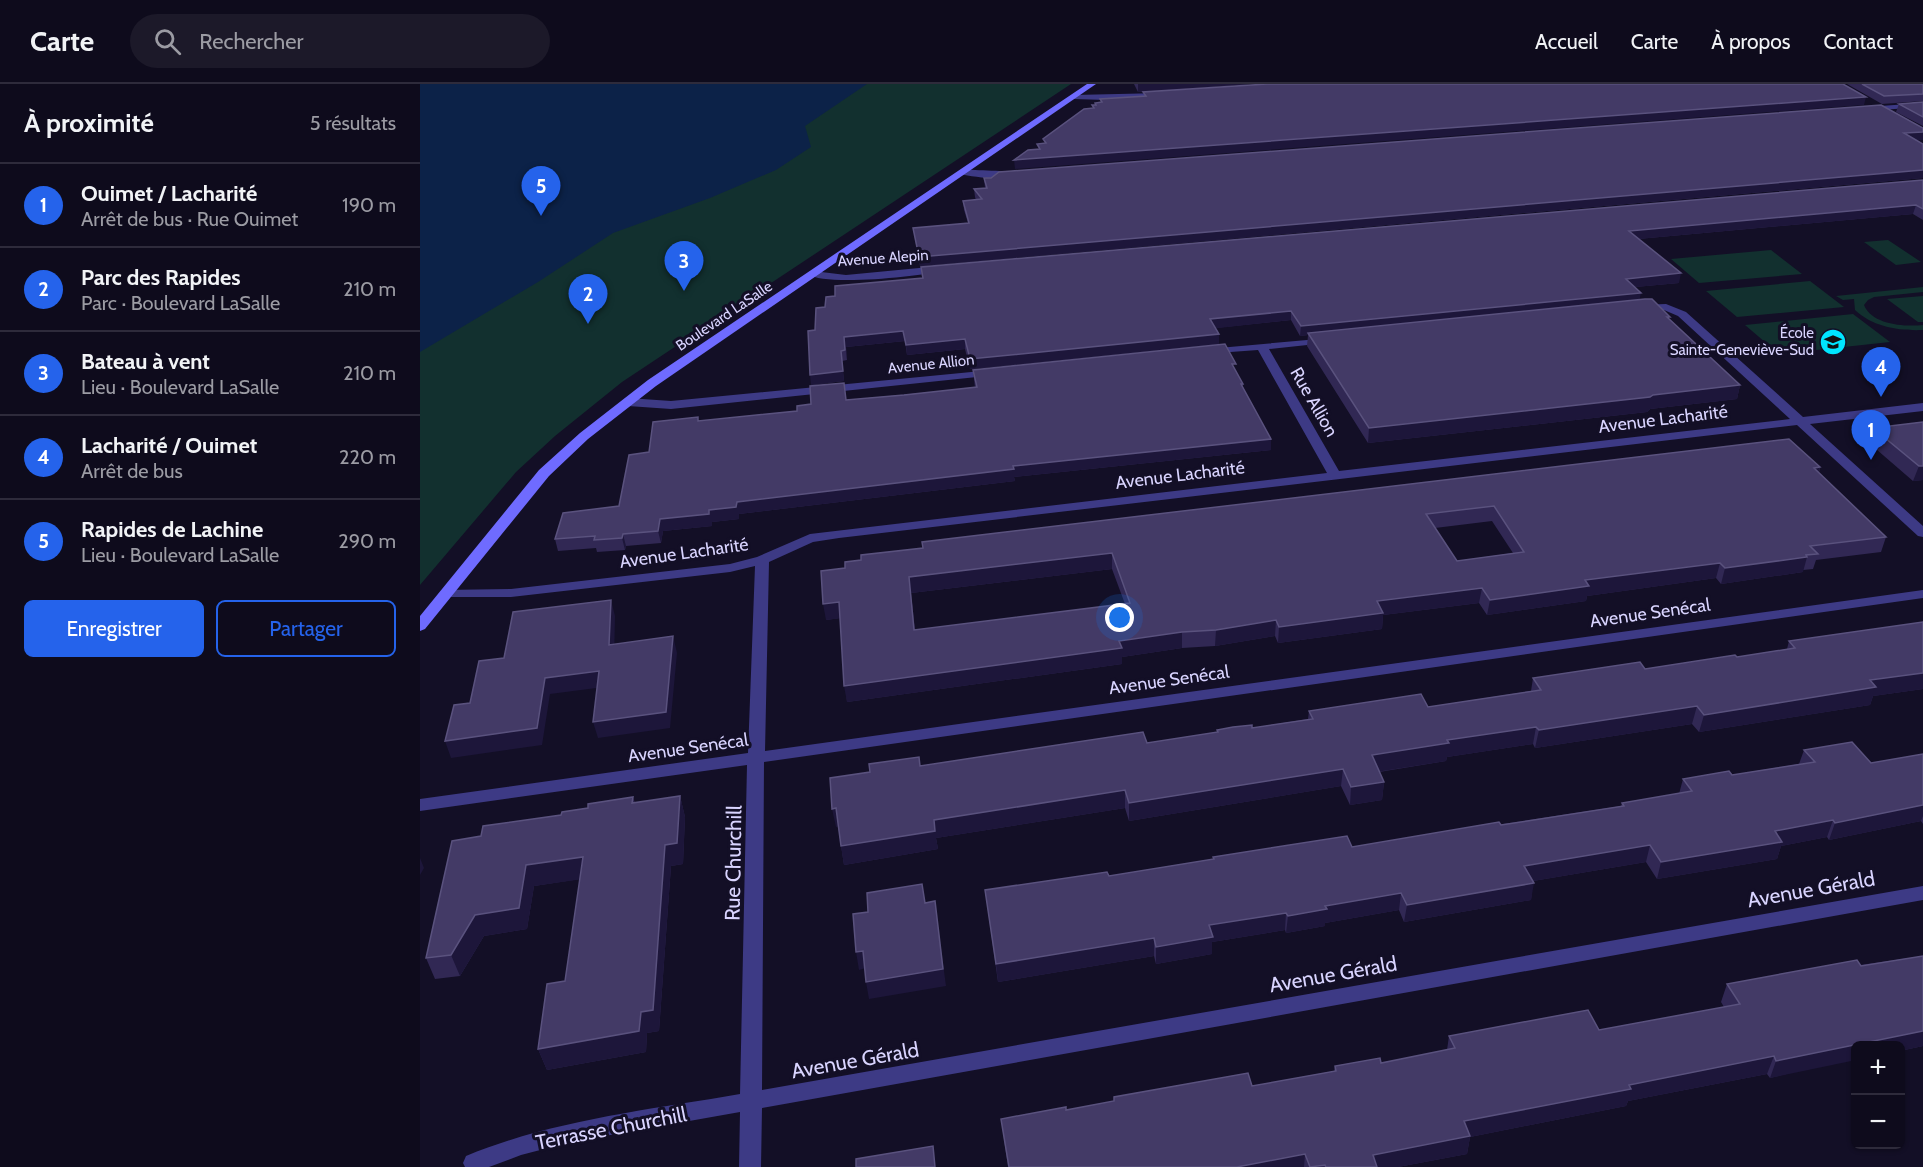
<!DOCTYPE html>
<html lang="fr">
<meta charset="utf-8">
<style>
:root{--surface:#0e0b1c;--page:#1c1929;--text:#f1f3f6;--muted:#9b9ba3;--line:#2e2b3b;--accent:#2563eb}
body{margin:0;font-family:Cabin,sans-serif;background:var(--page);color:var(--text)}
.controls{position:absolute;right:18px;bottom:18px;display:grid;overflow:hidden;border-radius:9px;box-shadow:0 2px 4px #0004}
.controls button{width:54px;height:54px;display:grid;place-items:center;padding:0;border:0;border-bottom:2px solid var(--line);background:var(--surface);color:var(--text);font:30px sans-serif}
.you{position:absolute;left:700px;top:534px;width:21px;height:21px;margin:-15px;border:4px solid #fff;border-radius:50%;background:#1a73e8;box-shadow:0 0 0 9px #1a73e833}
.badge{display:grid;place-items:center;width:39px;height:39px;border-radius:50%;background:var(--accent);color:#fff;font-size:20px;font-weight:700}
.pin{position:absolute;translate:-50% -50px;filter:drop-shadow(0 2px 3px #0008)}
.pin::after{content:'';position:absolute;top:32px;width:21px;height:18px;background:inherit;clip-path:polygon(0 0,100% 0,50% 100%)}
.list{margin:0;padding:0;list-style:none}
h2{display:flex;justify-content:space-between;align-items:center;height:78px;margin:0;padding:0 24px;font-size:26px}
h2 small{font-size:20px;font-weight:400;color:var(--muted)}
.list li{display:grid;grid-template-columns:39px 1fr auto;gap:18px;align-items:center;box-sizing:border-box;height:84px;padding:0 24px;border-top:2px solid var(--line)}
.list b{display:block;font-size:22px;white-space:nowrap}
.list p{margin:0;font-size:20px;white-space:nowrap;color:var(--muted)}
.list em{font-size:20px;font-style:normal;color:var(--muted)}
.actions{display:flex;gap:12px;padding:18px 24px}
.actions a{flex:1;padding:14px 0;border:2px solid var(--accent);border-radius:9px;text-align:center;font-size:21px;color:var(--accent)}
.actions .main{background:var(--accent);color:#fff}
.icon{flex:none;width:33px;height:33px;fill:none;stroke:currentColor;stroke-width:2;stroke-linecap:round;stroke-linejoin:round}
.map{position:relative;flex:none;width:1503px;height:1083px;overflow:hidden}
header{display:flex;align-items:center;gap:36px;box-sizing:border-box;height:84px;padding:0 30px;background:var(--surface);border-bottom:2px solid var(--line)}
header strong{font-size:28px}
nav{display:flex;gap:33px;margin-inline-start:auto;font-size:21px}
.search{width:420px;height:54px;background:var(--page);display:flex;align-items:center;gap:15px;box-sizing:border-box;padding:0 21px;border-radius:33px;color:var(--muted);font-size:22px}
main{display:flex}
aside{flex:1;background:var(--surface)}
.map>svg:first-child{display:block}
.green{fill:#12302f}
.water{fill:#0c2248}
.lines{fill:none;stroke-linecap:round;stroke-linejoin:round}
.street{fill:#3d3a85;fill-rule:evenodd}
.secondary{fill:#6f6bff;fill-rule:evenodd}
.wall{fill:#312854;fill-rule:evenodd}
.shaded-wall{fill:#1d163a}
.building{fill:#433a66;stroke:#5a527e;stroke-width:1.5;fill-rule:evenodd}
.labels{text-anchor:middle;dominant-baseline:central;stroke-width:6;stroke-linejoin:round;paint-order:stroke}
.far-street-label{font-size:15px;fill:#d9d4ff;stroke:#130f26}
.far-poi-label{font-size:15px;fill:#d9d4ff;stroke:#130f26;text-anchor:end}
.street-label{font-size:18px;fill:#d9d4ff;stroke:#130f26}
.near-street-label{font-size:21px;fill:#d9d4ff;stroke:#130f26}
</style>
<header>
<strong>Carte</strong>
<div class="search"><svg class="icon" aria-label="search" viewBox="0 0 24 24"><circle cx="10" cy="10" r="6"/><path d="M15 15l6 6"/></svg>Rechercher</div>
<nav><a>Accueil</a><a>Carte</a><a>À propos</a><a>Contact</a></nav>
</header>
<main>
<aside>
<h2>À proximité<small>5 résultats</small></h2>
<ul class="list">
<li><span class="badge">1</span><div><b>Ouimet / Lacharité</b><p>Arrêt de bus · Rue Ouimet</p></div><em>190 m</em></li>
<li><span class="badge">2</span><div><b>Parc des Rapides</b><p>Parc · Boulevard LaSalle</p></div><em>210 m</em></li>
<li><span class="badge">3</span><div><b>Bateau à vent</b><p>Lieu · Boulevard LaSalle</p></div><em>210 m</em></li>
<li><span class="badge">4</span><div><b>Lacharité / Ouimet</b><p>Arrêt de bus</p></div><em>220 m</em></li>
<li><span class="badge">5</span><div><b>Rapides de Lachine</b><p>Lieu · Boulevard LaSalle</p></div><em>290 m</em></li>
</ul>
<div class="actions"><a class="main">Enregistrer</a><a>Partager</a></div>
</aside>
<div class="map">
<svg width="1503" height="1083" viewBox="0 0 1503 1083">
<rect width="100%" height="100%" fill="#130f26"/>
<path class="green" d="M 0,0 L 651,0 L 202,298 L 135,352 L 96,388 L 0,501 Z
M 1468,156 L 1501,178 L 1476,181 L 1444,158 Z
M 1351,166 L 1382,190 L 1279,199 L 1251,175 Z
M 1390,197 L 1424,223 L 1317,233 L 1286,207 Z
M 1503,203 L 1503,208 L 1454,213 L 1448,216 L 1444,221 C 1452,241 1485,243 1503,241 L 1503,246 C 1479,247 1453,243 1435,226 L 1434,215 L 1423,216 L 1416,212 Z
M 1503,212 L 1503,238 L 1498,238 L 1467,215 Z
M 1433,230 L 1470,258 L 1359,270 L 1325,241 Z"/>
<path class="water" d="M 0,0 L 447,0 L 385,42 L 391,63 L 356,86 L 290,114 L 193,149 L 118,198 L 0,268 Z"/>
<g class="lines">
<path class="street" d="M 742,9 L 745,9 L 745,13 L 686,16 L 654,15 L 650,13 L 654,11 Z
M 1503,19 L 1503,23 L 1446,27 L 1442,25 L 1446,23 Z
M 543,85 C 555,87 592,86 599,90 C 587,98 554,93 540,90 L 538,88 Z
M 520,182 L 525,185 L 524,187 C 500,192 405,203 388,190 L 393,187 L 426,191 Z
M 1246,220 L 1266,228 L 1383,333 L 1503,319 L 1503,327 L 1390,340 L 1503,442 L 1503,453 L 1498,452 L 1377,341 L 419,454 L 393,458 L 349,478 L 345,667 L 1503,506 L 1503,514 L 344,678 L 342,1006 L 1503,802 L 1503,816 L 342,1024 L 341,1083 L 319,1083 L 320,1028 L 151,1058 L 101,1071 L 69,1083 L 45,1083 L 43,1079 L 46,1072 C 133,1036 228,1026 320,1010 L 327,681 L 0,727 L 0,715 L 328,669 L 335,482 L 310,488 L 91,513 L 27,513 L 22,512 L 20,509 L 22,506 L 91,505 L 310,480 L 337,473 L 390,450 L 907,389 L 838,266 L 783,270 L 781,268 L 787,265 L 910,254 L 910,258 L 906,259 L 849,265 L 919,387 L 1370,335 L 1258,232 L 1244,226 L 1220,227 L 1215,224 L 1220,221 Z
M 572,286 L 576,287 L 576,291 L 251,325 L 208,322 L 202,318 L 208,314 L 251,317 Z"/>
<path class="secondary" d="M 667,0 L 676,0 L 236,302 L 168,355 L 129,392 L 5,545 L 0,547 L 0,532 L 119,386 L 160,349 L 228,296 Z"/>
</g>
<path class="wall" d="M 714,0 L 829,0 L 718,8 Z
M 1427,0 L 1503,0 L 1503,17 L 1462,20 Z
M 1503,18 L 1503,42 L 1476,28 L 1479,20 Z
M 1503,44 L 1503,56 L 1496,56 L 1503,60 L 1503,94 L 500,182 L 493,144 L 548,139 L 544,126 L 543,117 L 556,116 L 555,113 L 554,105 L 565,104 L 564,94 Z
M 1503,96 L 1503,136 L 1493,130 L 1218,155 L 1259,199 L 1215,203 L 1219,216 L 1249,236 L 1320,301 L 1317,315 L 1230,325 L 1227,328 L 948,359 L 887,262 L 888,251 L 880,252 L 871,236 L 795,244 L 799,260 L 550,285 L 545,265 L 487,271 L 485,257 L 426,263 L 427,276 L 422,277 L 424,297 L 391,301 L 395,246 L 405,223 L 415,212 L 502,194 L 501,183 Z
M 553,286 L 815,287 L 823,300 L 823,303 L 851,366 L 594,393 L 595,397 L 319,430 L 319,435 L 292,438 L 292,442 L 243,447 L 241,459 L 206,462 L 205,466 L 177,468 L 176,464 L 138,467 L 135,455 L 199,422 L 229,368 L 279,337 L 377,327 L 426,316 L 555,304 Z
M 1503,338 L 1503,396 L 1493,397 L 1449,359 L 1453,344 Z
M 1400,383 L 1399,389 L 1466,453 L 1461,468 L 1396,476 L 1393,485 L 1383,486 L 1383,488 L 1301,500 L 1296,494 L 1167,512 L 1166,517 L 1067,531 L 1059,519 L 963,531 L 962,545 L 858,559 L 855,552 L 795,562 L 762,564 L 702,573 L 702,580 L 427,618 L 420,534 L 406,536 L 425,484 ZM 1072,437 L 1093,469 L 1037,477 L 1015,444 ZM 692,485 L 705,520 L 495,546 L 491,509 Z
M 1503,537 L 1503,605 L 1453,612 L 1450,621 L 1279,648 L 1272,640 L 1115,664 L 1113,660 L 1027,673 L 1026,677 L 959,688 L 964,698 L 962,716 L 930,721 L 921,702 L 709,737 L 705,724 L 516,754 L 518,765 L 424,781 L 418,742 L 416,743 L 500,682 L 727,659 L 797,648 L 797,646 L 832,644 L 888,635 L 889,627 L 1008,623 L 1111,607 L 1113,594 L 1225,585 L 1317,573 L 1367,565 L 1369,557 L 1502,539 Z
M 1384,666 L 1451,679 L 1503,670 L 1503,740 L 1501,737 L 1409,756 L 1407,753 L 1361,762 L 1357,775 L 1237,795 L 1226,778 L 1113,797 L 1111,816 L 984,838 L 979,826 L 905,839 L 905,842 L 866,849 L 865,846 L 792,858 L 792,870 L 736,880 L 734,872 L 578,898 L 565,806 L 689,792 L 793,775 L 793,773 L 932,763 L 1201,722 L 1202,719 L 1259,710 L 1263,695 L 1312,691 L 1379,680 Z
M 260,712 L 265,733 L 263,780 L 251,782 L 239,947 L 227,949 L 226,968 L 127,986 L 118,965 L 145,897 L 160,795 L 114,802 L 107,845 L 64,852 L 40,892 L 15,895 L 6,874 L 61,752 L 213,713 L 215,719 Z
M 1503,872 L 1503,962 L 1480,967 L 1480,962 L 1350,994 L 1347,990 L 1208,1017 L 1206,1022 L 1050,1053 L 1047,1070 L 978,1083 L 588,1083 L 581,1035 L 832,1002 L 914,987 L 915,982 L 961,979 L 1027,966 L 1029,952 L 1179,946 L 1304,923 L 1301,918 L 1307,900 Z"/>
<path class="shaded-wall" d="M 718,0 L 829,0 L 718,8 Z
M 1446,13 L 1444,21 L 595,85 L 594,76 Z
M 1503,48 L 1503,56 L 1482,58 L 1484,49 Z
M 1503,86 L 1503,94 L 500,182 L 499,173 Z
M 1496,121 L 1493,130 L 1207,156 L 1209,147 Z
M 1261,189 L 1259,199 L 1205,204 L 1206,195 Z
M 1221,209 L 1219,218 L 888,249 L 888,251 L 880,252 L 881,242 Z
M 871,227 L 871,236 L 790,245 L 790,235 Z
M 483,247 L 485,257 L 426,263 L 427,276 L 424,253 Z
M 799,250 L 799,260 L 550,285 L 550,275 Z
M 545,255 L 545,265 L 487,271 L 486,261 Z
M 421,267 L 424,297 L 391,301 L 390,291 Z
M 1320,301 L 1317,315 L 1230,325 L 1227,328 L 948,359 L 949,344 Z
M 851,355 L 851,366 L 594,393 L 595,397 L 319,430 L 319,435 L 292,438 L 292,442 L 243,447 L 241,459 L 238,447 L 240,435 L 289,426 L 317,418 L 593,382 Z
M 1499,382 L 1503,382 L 1503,396 L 1493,397 Z
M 1400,383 L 1396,398 L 1394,384 Z
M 203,450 L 206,462 L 205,466 L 202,454 Z
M 692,469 L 692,485 L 491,509 L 496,562 L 489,493 Z
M 1387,473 L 1383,488 L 1301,500 L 1305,484 Z
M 1300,479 L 1296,494 L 1167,512 L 1166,517 L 1067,531 L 1070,516 L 1165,496 Z
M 1062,504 L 1059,519 L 963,531 L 962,545 L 858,559 L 859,543 L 957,517 Z
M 191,516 L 195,532 L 194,577 L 189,561 Z
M 419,518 L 422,534 L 406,536 L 403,520 Z
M 856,536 L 855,552 L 795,562 L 796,546 Z
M 762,548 L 762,564 L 702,573 L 702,580 L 427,618 L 424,602 L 699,557 Z
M 253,552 L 257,569 L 250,644 L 178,654 L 173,638 Z
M 179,587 L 184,603 L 130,610 L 122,661 L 31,674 L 25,657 L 125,594 Z
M 1503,589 L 1503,605 L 1453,612 L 1450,621 L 1279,648 L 1284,631 L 1450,596 Z
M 1277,622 L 1272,640 L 1115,664 L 1119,646 Z
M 1116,643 L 1113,660 L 1027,673 L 1026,677 L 950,689 L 952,671 L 1027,656 Z
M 923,685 L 921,702 L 709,737 L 709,719 Z
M 964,698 L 962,716 L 930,721 L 931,703 Z
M 705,706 L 705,724 L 516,754 L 518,765 L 424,781 L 421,762 L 514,736 Z
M 260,712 L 265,733 L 263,780 L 251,782 L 239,947 L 227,949 L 226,968 L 127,986 L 118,965 L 221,928 L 245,761 Z
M 1503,721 L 1503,732 L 1501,737 L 1409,756 L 1415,739 Z
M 416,724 L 420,742 L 416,743 L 412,725 Z
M 1413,736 L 1407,753 L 1361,762 L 1357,775 L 1237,795 L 1241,778 L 1355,747 Z
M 1230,761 L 1226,778 L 1101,799 L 1104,782 Z
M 163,773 L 170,794 L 114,802 L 107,845 L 64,852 L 40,892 L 31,871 L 55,831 L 106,781 Z
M 0,774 L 4,784 L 0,791 Z
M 1114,799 L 1111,816 L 984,838 L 987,821 Z
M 981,809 L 979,826 L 905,839 L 905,842 L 866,849 L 868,832 L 905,822 Z
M 866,829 L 865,846 L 792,858 L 792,870 L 736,880 L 736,863 L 789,841 Z
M 517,834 L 526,902 L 449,915 L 446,898 Z
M 734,854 L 734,872 L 578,898 L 576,880 Z
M 443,867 L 446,884 L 439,886 L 436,868 Z
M 1503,947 L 1503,962 L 1480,967 L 1480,962 L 1436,962 L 1436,976 L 1350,994 L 1356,977 Z
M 1354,972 L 1347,990 L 1208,1017 L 1206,1022 L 1050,1053 L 1047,1070 L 978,1083 L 951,1083 L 953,1071 L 1044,1037 L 1209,1001 Z
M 885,1070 L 884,1083 L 817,1083 Z"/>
<path class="building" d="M 847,0 L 1423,0 L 1446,13 L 594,76 L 608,66 L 620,65 L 617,60 L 626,59 L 623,55 L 664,25 L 674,24 L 672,21 L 676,21 L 675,19 L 682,18 L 680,15 L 726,12 L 723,8 Z
M 1442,0 L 1503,0 L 1503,10 L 1464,12 Z
M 1503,18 L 1503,33 L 1479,20 Z
M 1461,21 L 1503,44 L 1503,48 L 1484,49 L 1503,60 L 1503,86 L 499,173 L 493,144 L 549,139 L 543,117 L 562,115 L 554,105 L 567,104 L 564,94 L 571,94 L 579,88 Z
M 1503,96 L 1503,125 L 1496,121 L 1209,147 L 1261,189 L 1206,195 L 1221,209 L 881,242 L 871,227 L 790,235 L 799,250 L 550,275 L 545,255 L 486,261 L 483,247 L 424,253 L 425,266 L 421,267 L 423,287 L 390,291 L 388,247 L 395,246 L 396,224 L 405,223 L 406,213 L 415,212 L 415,202 L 503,194 L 501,183 Z
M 1225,215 L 1232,215 L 1250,233 L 1247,233 L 1320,301 L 1233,311 L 1230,313 L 949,344 L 888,249 Z
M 805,260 L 816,280 L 812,280 L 823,300 L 821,300 L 851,355 L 593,382 L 594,385 L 317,418 L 316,423 L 289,426 L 289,430 L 240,435 L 238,447 L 203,450 L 202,454 L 174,456 L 175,452 L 135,455 L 143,429 L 199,422 L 209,371 L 229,368 L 233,338 L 278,333 L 278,337 L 377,327 L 377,322 L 391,320 L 390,302 L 424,299 L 426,316 L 484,311 L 557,303 L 553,286 Z
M 1503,338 L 1503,382 L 1499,382 L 1453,344 Z
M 1369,355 L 1400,383 L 1394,384 L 1466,453 L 1390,462 L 1398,470 L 1386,471 L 1387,473 L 1305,484 L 1300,479 L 1165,496 L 1169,502 L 1070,516 L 1062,504 L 957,517 L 963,529 L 859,543 L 856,536 L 796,546 L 762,548 L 699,557 L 702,564 L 424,602 L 419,518 L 403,520 L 401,487 L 425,484 L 425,478 L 441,476 L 441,471 L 503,464 L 502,458 ZM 1074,422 L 1104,468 L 1037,477 L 1006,430 ZM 692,469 L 710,519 L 494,546 L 489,493 Z
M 191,516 L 189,561 L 253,552 L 246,628 L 173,638 L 179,587 L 125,594 L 117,644 L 25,657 L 34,621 L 50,619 L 59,577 L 84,574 L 93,528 Z
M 1503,538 L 1503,589 L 1450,596 L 1456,603 L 1284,631 L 1277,622 L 1119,646 L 1116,643 L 1027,656 L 1029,659 L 952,671 L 964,698 L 931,703 L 923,685 L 709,719 L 705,706 L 514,736 L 515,747 L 421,762 L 416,724 L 412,725 L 410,694 L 450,688 L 449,680 L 499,673 L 500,682 L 723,648 L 727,659 L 798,648 L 797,646 L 813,643 L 832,641 L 832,644 L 893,635 L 889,627 L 1001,610 L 1008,623 L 1121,606 L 1113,594 L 1220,578 L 1225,585 L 1315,571 L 1317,573 L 1375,564 L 1369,557 Z
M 1432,658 L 1451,679 L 1503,670 L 1503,721 L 1415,739 L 1413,736 L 1355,747 L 1362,758 L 1241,778 L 1230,761 L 1104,782 L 1114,799 L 987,821 L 981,809 L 905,822 L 907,825 L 868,832 L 866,829 L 789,841 L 793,853 L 736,863 L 734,854 L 576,880 L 565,806 L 687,788 L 689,792 L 794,775 L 793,773 L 927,752 L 932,763 L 1079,738 L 1081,741 L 1204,722 L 1202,719 L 1272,707 L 1263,695 L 1309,687 L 1312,691 L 1395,678 L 1384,666 Z
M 260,712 L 257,759 L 245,761 L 233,926 L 221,928 L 219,947 L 118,965 L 127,900 L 145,897 L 163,773 L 106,781 L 99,824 L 55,831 L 31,871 L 6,874 L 32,757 L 61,752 L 63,742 L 141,731 L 142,728 L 168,724 L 168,720 L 213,713 L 212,719 Z
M 502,800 L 505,819 L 515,817 L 523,885 L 446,898 L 443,867 L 436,868 L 433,830 L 448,828 L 447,809 Z
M 1503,872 L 1503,947 L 1356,977 L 1354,972 L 1209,1001 L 1211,1005 L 1044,1037 L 1050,1052 L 953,1071 L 957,1083 L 906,1083 L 905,1081 L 890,1083 L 885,1070 L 817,1083 L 589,1083 L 581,1035 L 646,1023 L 646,1026 L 694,1017 L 694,1013 L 828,989 L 832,1002 L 916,987 L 915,982 L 960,974 L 961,979 L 1035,964 L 1029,952 L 1168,926 L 1179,946 L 1320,920 L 1307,900 L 1437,876 L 1441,882 Z
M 513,1062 L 515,1083 L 436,1083 L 436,1075 Z"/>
<defs>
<symbol id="school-disc" viewBox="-11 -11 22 22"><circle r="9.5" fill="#00e5ff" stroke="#130f26"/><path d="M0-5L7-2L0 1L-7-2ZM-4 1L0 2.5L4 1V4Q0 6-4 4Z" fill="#111"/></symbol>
</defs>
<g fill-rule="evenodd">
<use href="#school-disc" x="1398" y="243" width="30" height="30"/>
</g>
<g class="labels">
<g class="far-street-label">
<text transform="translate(463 174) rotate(-4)">Avenue Alepin</text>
<text transform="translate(304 232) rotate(-34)">Boulevard LaSalle</text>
<text transform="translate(511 280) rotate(-6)">Avenue Allion</text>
</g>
<g class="far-poi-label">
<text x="1394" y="249">École<tspan x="1394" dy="17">Sainte-Geneviève-Sud</tspan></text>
</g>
<g class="street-label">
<text transform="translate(894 318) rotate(60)">Rue Allion</text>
<text transform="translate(1243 335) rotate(-7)">Avenue Lacharité</text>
<text transform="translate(760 391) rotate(-7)">Avenue Lacharité</text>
<text transform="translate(264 469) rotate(-8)">Avenue Lacharité</text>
<text transform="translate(1230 529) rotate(-8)">Avenue Senécal</text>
<text transform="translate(749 596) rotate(-8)">Avenue Senécal</text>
<text transform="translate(268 664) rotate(-8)">Avenue Senécal</text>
</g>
<g class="near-street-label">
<text transform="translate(313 779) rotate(-89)">Rue Churchill</text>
<text transform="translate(1391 805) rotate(-10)">Avenue Gérald</text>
<text transform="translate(913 890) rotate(-10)">Avenue Gérald</text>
<text transform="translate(435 976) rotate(-10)">Avenue Gérald</text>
<text transform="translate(191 1044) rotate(-11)">Terrasse Churchill</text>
</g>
</g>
</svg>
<div class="controls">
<button>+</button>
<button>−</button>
</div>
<div class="you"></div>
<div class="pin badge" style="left:1451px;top:376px">1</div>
<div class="pin badge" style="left:168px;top:240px">2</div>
<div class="pin badge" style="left:264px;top:207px">3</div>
<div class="pin badge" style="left:1461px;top:313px">4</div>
<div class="pin badge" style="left:121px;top:132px">5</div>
</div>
</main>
